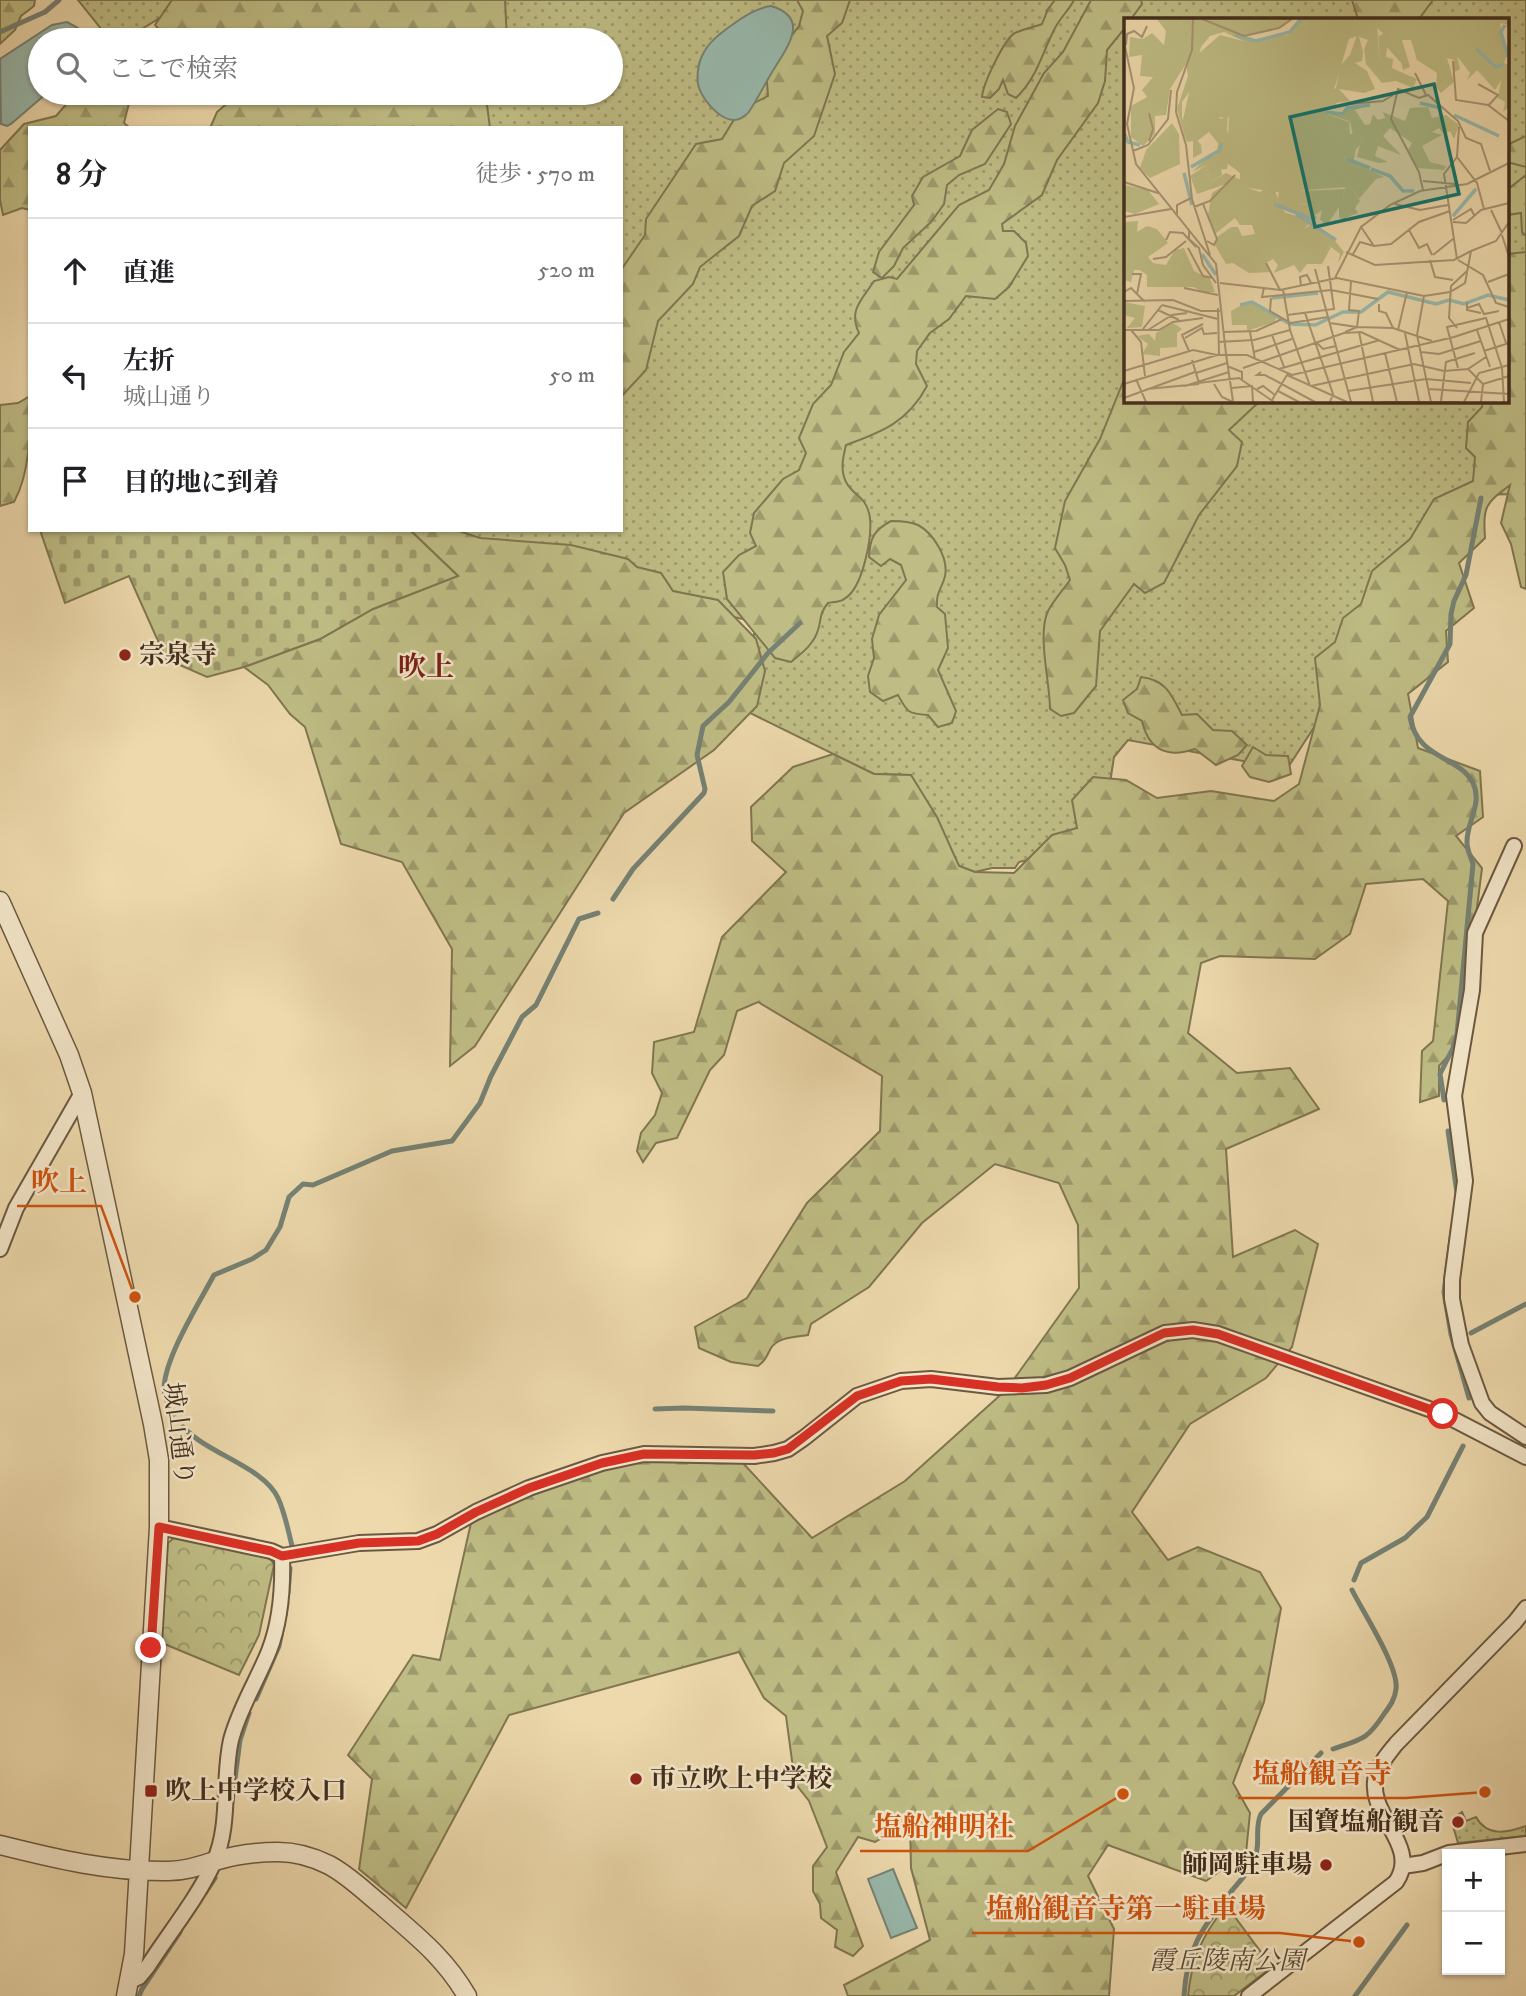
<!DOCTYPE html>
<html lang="ja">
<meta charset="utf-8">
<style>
:root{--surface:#fff;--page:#f6f6f6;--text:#202124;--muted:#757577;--line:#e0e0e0}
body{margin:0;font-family:"IM FELL DW Pica","Noto Serif JP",serif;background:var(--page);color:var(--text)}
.controls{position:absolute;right:21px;bottom:21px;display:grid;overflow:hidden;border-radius:0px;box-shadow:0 2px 5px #0004}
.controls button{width:63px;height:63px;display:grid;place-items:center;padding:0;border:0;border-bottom:2px solid var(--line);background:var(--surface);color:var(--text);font:35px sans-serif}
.stop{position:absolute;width:21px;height:21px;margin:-16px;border:5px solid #d93025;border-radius:50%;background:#fff}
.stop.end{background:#d93025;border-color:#fff;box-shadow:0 2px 7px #0008}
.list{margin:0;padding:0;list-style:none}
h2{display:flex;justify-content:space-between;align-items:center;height:91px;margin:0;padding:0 28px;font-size:30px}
h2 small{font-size:23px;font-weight:400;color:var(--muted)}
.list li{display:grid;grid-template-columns:46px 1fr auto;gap:21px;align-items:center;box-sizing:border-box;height:105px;padding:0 28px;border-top:2px solid var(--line)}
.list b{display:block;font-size:26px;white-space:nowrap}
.list p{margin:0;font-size:23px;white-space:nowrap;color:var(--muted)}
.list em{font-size:23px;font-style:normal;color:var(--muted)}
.icon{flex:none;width:38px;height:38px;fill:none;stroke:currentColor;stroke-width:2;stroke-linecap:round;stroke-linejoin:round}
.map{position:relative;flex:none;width:1526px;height:1996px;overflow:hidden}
.search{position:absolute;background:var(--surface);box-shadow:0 2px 5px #0004;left:28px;top:28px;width:595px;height:77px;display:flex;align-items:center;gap:18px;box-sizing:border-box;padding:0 24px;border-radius:38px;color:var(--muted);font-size:26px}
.panel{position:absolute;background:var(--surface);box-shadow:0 2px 5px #0004;left:28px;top:126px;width:595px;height:406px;border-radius:0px}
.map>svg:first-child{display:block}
.grass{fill:url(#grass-dots);stroke:#807651;stroke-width:2;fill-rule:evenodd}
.forest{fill:url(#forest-firs);stroke:#807651;stroke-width:2}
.cemetery{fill:url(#cemetery-stones);stroke:#807651;stroke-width:2}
.park{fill:url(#park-crowns);stroke:#807651;stroke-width:2}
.water{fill:#99baae;stroke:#768274;stroke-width:2}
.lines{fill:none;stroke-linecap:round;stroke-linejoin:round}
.stream{stroke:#768274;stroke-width:5}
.minor-casing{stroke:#6c5941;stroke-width:18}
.tertiary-casing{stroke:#6c5941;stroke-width:21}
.minor{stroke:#f3e6c9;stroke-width:14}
.tertiary{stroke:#f3e6c9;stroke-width:18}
.route{stroke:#d93025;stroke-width:9}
.poi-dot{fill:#8f2418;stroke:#f3e6c9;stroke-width:2.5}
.labels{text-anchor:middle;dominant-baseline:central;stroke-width:5;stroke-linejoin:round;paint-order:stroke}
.poi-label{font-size:26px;font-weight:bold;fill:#412e1d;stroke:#f3e6c9;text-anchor:start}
.street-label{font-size:26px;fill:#412e1d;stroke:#f3e6c9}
.park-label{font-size:26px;font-style:italic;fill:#5a4b32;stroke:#f3e6c9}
.neighbourhood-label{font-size:28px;font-weight:bold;fill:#7a1f14;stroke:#f3e6c9}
.inset-river{fill:none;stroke:#99baae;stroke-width:3.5}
.inset-road{fill:none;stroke:#a89573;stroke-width:2}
.view{fill:#0f766e;fill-opacity:0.15;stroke:#0f766e;stroke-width:3.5}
.inset-edge{fill:none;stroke:#412e1d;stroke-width:3.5}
.leader{fill:none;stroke:#cf530f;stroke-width:2.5}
.callout-dot{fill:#cf530f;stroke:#f3e6c9;stroke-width:2.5}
.callout-label{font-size:28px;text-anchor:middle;font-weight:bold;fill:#cf530f;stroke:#f3e6c9;stroke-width:5;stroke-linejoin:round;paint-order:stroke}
</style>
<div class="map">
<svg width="1526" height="1996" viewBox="0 0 1526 1996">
<defs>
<pattern id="grass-dots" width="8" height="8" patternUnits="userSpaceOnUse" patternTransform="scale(1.75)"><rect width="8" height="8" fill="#bfbd85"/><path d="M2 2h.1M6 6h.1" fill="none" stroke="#9d9a6c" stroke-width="1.8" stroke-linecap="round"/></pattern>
<pattern id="forest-firs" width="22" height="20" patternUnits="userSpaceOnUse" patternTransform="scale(1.75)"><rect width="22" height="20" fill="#bfbd85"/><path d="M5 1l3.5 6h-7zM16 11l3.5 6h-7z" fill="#9d9a6c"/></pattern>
<pattern id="cemetery-stones" width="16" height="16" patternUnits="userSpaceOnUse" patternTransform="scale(1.75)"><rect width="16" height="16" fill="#bfbd85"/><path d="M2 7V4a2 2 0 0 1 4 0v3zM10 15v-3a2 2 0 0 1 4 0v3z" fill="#9d9a6c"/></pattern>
<pattern id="park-crowns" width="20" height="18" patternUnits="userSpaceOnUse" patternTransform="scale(1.75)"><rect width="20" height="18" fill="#bfbd85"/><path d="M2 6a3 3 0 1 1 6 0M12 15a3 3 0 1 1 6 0" fill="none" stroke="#9d9a6c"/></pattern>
</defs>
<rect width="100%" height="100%" fill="#edd9ac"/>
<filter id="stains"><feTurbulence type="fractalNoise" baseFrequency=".00286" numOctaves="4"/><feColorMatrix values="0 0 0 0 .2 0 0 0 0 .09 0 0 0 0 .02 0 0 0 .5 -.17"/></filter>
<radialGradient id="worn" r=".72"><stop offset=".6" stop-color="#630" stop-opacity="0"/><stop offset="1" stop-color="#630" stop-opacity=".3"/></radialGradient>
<path class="grass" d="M 78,0 L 189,0 L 124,40 L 110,40 Z
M 492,0 L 1526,0 L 1526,494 L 1458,495 L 1390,610 L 1287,769 L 1128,740 L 1114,757 L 1103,829 L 1042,856 L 1019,862 L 1015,868 L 992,868 L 975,872 L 959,866 L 911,775 L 874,774 L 742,709 L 756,622 L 429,548 L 415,530 L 621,530 L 621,128 L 476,128 L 481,93 L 611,93 L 611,40 L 487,40 ZM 1125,19 L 1507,19 L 1507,401 L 1125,401 Z
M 1462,1812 L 1466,1821 L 1476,1817 C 1487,1837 1507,1833 1526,1826 L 1526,1836 L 1458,1843 L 1453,1826 L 1453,1818 Z"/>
<path class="forest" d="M 0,0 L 35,0 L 34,6 L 21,16 L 15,30 L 0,44 Z
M 172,0 L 505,0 L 507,40 L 168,40 L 155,25 Z
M 797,0 L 850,0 L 842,23 L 827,36 L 835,74 L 814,136 L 784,163 L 775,191 L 752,206 L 739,236 L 700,267 L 693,284 L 658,321 L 646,370 L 621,397 L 621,270 L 645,235 L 646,219 L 696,144 L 722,139 L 740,110 L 768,96 L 766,69 L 799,26 L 803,11 Z
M 1055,0 L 1074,0 C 1069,10 1060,18 1055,28 C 1042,53 1037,78 1016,98 L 1008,94 L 1003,80 L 999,89 L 990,98 L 982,97 C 983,84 1004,39 1015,33 C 1023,29 1034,27 1042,24 L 1048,9 Z
M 1091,0 L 1141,0 L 1142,4 L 1131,19 L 1125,19 L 1125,28 L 1107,50 L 1105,81 L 1098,103 L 1057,160 L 1042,195 L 1002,224 L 1003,231 L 1014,231 L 1026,243 L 1028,256 L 1009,287 L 995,299 L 966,296 L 949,319 L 930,333 L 917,351 L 916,364 L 927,386 C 908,422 882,432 846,445 C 843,457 840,470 846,482 C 853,496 867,496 870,518 C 872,537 863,589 844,599 C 841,602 833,602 828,603 C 819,614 822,617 818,630 C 814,644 802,653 791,662 L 775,658 L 727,599 L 723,572 L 739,555 L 756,546 L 750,533 L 754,513 L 783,479 L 799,470 L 806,453 L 799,438 L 813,404 L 831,385 L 844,352 L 859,333 C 848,310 862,300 874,281 L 889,277 L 897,279 L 959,205 L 989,190 L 1004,164 L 1015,126 L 1044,73 L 1063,52 Z
M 1352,0 L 1433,0 L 1419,19 L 1358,19 Z
M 76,93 L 110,93 L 129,103 L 124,123 L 130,128 L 30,128 L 30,210 L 22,208 L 3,215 L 0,200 L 0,150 L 24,124 L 56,116 Z
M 234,93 L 490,93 L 487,105 L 490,128 L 210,128 L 217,112 L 234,97 Z
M 998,109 L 1007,112 L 1011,124 L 985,164 L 959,175 L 947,185 L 944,204 L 931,222 L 903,248 L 894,266 L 882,278 L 873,272 L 879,252 L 914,205 L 912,196 L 923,177 L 960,156 L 972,130 Z
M 1526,136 L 1526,167 L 1507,162 L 1507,145 Z
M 1526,175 L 1526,236 L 1522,232 L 1521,213 L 1507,215 L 1507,190 Z
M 1526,252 L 1526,589 L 1521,587 L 1511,544 L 1501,523 L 1510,485 C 1485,504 1483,506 1485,538 L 1459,563 L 1474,608 L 1446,631 L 1448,662 L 1408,694 L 1418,748 L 1480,771 L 1483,817 L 1456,836 L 1482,868 L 1460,1043 L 1439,1066 L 1439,1096 L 1420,1102 L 1422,1051 L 1433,1041 L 1448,901 L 1423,879 L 1366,884 L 1350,934 L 1315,959 L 1220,956 L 1201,963 L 1188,1033 L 1237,1073 L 1290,1068 L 1319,1109 L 1226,1149 L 1233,1257 L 1295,1230 L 1318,1244 L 1292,1347 L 1266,1378 L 1190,1424 L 1132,1512 L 1168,1560 L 1198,1547 L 1260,1572 L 1281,1608 L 1264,1702 L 1233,1783 L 1250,1813 L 1246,1853 L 1206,1881 L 1108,1845 L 1088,1876 L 1114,1929 L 1109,1996 L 848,1996 L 844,1985 L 930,1940 L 911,1868 L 910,1822 L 875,1842 L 858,1837 L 836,1872 L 863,1946 L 853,1956 L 835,1947 L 837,1930 L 821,1918 L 820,1904 L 813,1891 L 813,1866 L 827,1847 L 809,1801 L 795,1783 L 786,1716 L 764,1698 L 739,1652 L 509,1715 L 406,1908 L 359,1869 L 372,1779 L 348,1755 L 413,1655 L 440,1660 L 471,1523 C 525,1497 579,1470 639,1462 C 672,1457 708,1461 742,1462 L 812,1538 L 905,1481 L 1007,1389 L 1079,1288 L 1078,1225 L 1059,1183 L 995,1164 L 922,1223 L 869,1287 L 811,1324 L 808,1335 C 796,1337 778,1337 771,1348 C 766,1357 766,1360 758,1366 L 731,1362 L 699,1348 L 695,1327 L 747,1298 L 807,1203 L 880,1131 L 882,1076 L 758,1002 L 737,1011 L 724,1055 L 710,1070 L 677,1138 L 656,1143 L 643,1162 L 637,1151 L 641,1133 L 655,1115 L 662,1093 L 652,1073 L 654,1042 L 694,1032 L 722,937 L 786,872 L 752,841 L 751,807 L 793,767 L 833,754 L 874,774 L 911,775 L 937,817 L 959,866 L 975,872 L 1014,873 L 1052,835 L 1077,828 L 1072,800 L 1093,777 L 1126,780 L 1157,798 L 1211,791 L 1274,801 L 1299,784 L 1320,705 L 1315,658 L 1335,642 L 1343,618 L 1361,604 L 1372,571 L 1410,539 L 1434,499 L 1473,481 L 1475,457 L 1466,448 L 1468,422 L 1482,407 L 1483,401 L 1507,401 L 1507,254 Z
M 1125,377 L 1125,401 L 1260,401 L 1229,430 L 1242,442 L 1237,466 L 1199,515 L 1164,583 L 1145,593 L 1134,584 L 1100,631 L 1096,686 L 1074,713 L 1061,716 L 1050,709 C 1050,682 1037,635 1048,611 C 1054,600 1063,590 1070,580 L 1065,565 L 1055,548 L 1065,501 L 1100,439 Z
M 30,396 C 30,430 31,471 14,502 L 0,506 L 0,405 L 18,403 Z
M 891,521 C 900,521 909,521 918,525 C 933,533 949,558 945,576 C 942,589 936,591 937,607 L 945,614 L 948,648 L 938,670 L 956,711 L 952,723 L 938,727 L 928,715 C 908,714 907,712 898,695 L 883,701 L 870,692 L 868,676 L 874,658 L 872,639 L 879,615 L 906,580 L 901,565 L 890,559 L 881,566 L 869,557 C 870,538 874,530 891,521 Z
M 410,530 L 456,530 L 480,538 L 571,545 L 628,559 L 637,567 L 661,573 L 673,591 L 718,600 L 756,639 L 765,671 L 757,706 L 714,750 L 624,813 L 475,1046 L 450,1066 L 452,949 L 402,862 L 341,844 L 305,727 L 290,714 L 268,685 L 244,667 L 320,639 L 373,609 L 458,576 Z
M 1141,677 C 1166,680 1171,694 1182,715 L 1197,714 L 1213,730 L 1232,731 L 1247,745 L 1238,755 L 1216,765 L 1195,749 C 1168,758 1149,751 1142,721 L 1128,713 L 1123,700 L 1137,689 Z
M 1253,747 L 1266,755 L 1288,756 L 1291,774 L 1269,782 L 1250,777 L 1242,766 Z"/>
<path class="cemetery" d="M 40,530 L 410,530 L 458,576 L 373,609 L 320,639 L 244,667 L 207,677 L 166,659 L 129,576 L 65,603 Z"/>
<path class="park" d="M 176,1536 L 270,1557 L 274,1565 L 259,1635 L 239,1675 L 162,1643 L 168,1543 Z
M 1226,1905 L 1272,1967 L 1234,1996 L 1188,1996 C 1192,1956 1202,1937 1226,1905 Z"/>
<path class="water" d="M 771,6 C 811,18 787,47 774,69 C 765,83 758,99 748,113 C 745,115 743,118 739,119 C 723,125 704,101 699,88 C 696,79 698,64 702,56 C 708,42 721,33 732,25 C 744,16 757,8 771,6 Z
M 67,22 L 78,28 L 85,39 L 90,37 L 91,40 L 40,40 L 40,93 L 47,93 L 11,124 L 7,126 L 1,124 L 0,59 L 52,25 Z
M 893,1869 L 917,1928 L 891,1938 L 868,1879 Z"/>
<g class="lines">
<path class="stream" d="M 0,32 L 45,12 L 59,0
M 613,899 L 633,869 L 704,793 L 705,789 L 697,755 L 703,726 L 729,702 L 768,653 L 800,623
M 1444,1100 L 1440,1074 L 1453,1048 L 1457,1034 L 1473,864 C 1471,857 1467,850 1467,843 C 1466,823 1483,804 1473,783 C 1460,756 1417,760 1410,717 L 1450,644 L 1451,614 L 1454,601 L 1466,575 L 1481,498
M 1448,1131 L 1457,1193
M 1452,1231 L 1444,1292 L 1451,1334 L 1469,1398
M 1471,1333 L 1526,1304
M 655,1409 L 684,1408 L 773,1411
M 174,1414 C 169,1405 164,1397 164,1388 C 165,1357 199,1303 214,1275 L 252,1259 L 266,1250 L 280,1227 L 289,1197 L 303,1184 L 313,1185 L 392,1151 L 452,1141 L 480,1103 L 491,1076 L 522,1017 L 536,1005 L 579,919 L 598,913
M 183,1427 C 208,1454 264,1467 278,1498 C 285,1513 288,1530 292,1546
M 1354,1580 L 1361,1563 L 1405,1538 L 1427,1517 L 1463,1446
M 288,1593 L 290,1568
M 256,1699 L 279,1646 L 287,1603
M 1333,1749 C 1362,1739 1367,1740 1384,1714 C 1390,1706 1395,1699 1396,1689 C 1399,1667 1363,1612 1352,1590
M 232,1802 L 240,1740 L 249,1713
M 205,1893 L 215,1878
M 139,1996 L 142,1989 L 180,1932
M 1184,1996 C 1187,1948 1201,1930 1230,1893 C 1239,1882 1250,1871 1255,1857 C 1261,1843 1254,1828 1261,1814 L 1321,1753
M 1355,1996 L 1407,1925"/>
<defs>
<path id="minor" d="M 1514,846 L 1475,933 L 1472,990 L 1454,1096 L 1465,1181 L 1452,1280 L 1452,1299 L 1461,1345 L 1482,1403 L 1490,1413 L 1526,1437
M 0,1249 L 16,1208 L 82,1093
M 159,1527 L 271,1551 L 282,1556 L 359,1543 L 418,1541 L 437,1534 L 476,1512 L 529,1488 L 602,1463 L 644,1454 L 754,1456 L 774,1453 L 788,1449 L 804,1438 L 857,1396 L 901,1381 L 931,1379 L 998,1387 L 1046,1385 L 1070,1378 L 1165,1333 L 1193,1330 L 1218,1334 L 1443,1414 L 1526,1457
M 1403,1866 L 1423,1863 L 1449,1853 L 1526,1844
M 130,1981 L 139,1977 L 148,1966 C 169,1933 198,1898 214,1862 C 231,1825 222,1779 231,1740 C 239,1709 257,1681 269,1651 C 280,1623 283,1586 282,1556
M 1249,1996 L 1396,1882 C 1421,1845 1366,1815 1376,1776 C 1379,1764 1388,1754 1396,1744 L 1515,1622 L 1526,1608"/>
<path id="tertiary" d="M 0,901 L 69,1055 L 82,1093 L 153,1424 L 159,1460 L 159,1527 L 134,1954 L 126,1996
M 0,1845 C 56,1859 110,1872 168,1871 C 185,1871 199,1866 215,1861 C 235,1855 257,1852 278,1852 C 296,1852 313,1857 329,1865 C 348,1875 364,1891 380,1904 C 414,1934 444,1956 467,1996"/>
</defs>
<use href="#minor" class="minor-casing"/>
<use href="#tertiary" class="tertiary-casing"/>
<use href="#minor" class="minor"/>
<use href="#tertiary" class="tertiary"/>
</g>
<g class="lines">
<path class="route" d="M 151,1648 L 159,1527 L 271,1551 L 282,1556 L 359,1543 L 418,1541 L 437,1534 L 476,1512 L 529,1488 L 602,1463 L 644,1454 L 754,1455 L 774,1453 L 788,1449 L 857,1396 L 901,1381 L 931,1379 L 998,1387 L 1022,1388 L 1046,1385 L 1070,1378 L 1164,1333 L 1193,1330 L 1218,1334 L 1443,1414"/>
</g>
<g class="poi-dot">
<circle cx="125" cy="655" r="7"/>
<circle cx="636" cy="1779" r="7"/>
<rect x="144" y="1784" width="14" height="14" rx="3.5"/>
<circle cx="1458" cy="1822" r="7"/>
<circle cx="1326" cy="1865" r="7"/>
</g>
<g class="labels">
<g class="poi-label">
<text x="139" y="655">宗泉寺</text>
<text x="650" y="1779">市立吹上中学校</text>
<text x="165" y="1791">吹上中学校入口</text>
<text x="1444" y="1822" text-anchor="end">国寶塩船観音</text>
<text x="1312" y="1865" text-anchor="end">師岡駐車場</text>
</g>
<g class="street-label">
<text transform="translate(178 1434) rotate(83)">城山通り</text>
</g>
<g class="park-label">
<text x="1227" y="1961">霞丘陵南公園</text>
</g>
<g class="neighbourhood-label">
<text x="426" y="667">吹上</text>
</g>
</g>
<g transform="translate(1124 18)">
<rect width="385" height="385" fill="#edd9ac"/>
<path d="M 179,1 L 244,1 L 247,23 L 233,18 L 225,21 L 209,75 L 211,83 L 200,87 L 203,96 L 225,104 L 226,116 L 233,116 L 238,125 L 232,131 L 224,169 L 153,174 L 116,169 L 116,155 L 103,145 L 105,99 L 59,101 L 74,36 L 96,17 L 123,24 L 164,17 ZM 254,12 L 255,18 L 260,15 L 274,28 L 278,46 L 263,29 L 262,39 L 269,41 L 268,51 L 256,45 ZM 155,182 L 183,187 L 193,200 L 179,211 L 177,197 L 153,190 Z" fill="#bfbd85"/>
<path d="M 33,1 L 167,1 L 160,8 L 119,19 L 130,22 L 163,15 L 175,1 L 183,1 L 183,2 L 145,28 L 130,59 L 136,71 L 124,60 L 126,26 L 100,14 L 86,18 L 77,29 L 66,73 L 58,84 L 58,102 L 89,60 L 85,68 L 94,71 L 84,84 L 71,87 L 65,97 L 83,95 L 98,101 L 104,93 L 103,113 L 108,122 L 103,151 L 91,152 L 94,125 L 85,114 L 73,123 L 60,116 L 53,91 L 64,58 L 62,46 L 46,71 L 42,97 L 31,98 L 31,116 L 19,128 L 7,119 L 7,88 L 23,79 L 18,72 L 29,59 L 16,58 L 18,37 L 5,39 L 6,19 L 19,21 L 28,15 L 40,27 L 42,13 ZM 230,1 L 239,33 L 238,43 L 231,45 L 243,53 L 251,71 L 240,75 L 215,71 L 226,83 L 212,85 L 213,89 L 202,93 L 218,96 L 222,90 L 246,87 L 231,92 L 241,107 L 246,106 L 249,96 L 254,102 L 261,100 L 259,94 L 281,103 L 286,90 L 304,89 L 308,100 L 322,97 L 335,107 L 330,121 L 326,113 L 320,116 L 315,110 L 308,114 L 318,117 L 298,128 L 306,144 L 322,148 L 320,152 L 293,150 L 284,132 L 288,125 L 266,110 L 259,118 L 277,137 L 254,128 L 251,138 L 264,144 L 255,145 L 233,139 L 237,122 L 229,118 L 226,103 L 223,117 L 225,103 L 201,95 L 171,96 L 208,81 L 174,75 L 195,44 L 201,50 L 190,65 L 190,75 L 202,76 L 212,70 L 216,48 L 226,37 L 233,17 L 229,11 L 221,24 L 215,19 ZM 242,1 L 385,1 L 385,14 L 382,6 L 376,5 L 380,28 L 385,31 L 380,45 L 385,47 L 385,89 L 379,94 L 381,84 L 374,80 L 377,62 L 371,72 L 353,52 L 343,62 L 346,55 L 333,38 L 336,51 L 330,54 L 330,42 L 323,40 L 330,64 L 317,75 L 312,69 L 313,55 L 293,42 L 287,22 L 278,22 L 286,49 L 279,52 L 274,28 L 253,10 L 256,45 L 293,61 L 289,70 L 272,63 L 258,65 L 242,46 L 240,31 L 246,17 ZM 98,73 L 110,73 L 119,83 L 117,75 L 122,77 L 130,113 L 141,105 L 118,135 L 124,137 L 128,131 L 124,142 L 134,148 L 132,155 L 112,147 L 122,98 L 110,78 L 100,86 L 90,87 ZM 48,105 L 55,116 L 56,146 L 26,160 L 16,150 L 22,132 ZM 173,109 L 185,111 L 189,118 L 189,110 L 225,121 L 195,122 L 176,116 L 181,114 ZM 159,125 L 192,131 L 209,141 L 216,132 L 227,129 L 227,135 L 217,138 L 260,159 L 252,161 L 235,181 L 225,167 L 219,175 L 222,200 L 228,204 L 215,200 L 215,189 L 203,207 L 196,202 L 198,192 L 190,198 L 181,186 L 151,185 L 162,195 L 183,201 L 179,211 L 189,206 L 207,218 L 220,234 L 214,245 L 216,236 L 207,229 L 198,246 L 183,246 L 176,255 L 170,247 L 150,255 L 154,247 L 149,241 L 142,245 L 147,254 L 125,255 L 109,245 L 102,246 L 91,227 L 93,219 L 107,209 L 114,209 L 118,218 L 131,216 L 128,207 L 116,207 L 111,200 L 91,216 L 84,197 L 88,175 L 102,166 L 73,176 L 66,158 L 82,147 L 87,164 L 102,155 L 117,162 L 118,151 L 124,163 L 120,169 L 136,174 L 149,167 L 154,181 L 155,170 L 164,168 L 183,171 L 177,173 L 221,171 L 222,147 L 150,128 ZM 168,147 L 187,148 L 214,162 L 180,151 L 162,154 ZM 0,167 L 24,172 L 35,186 L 11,196 L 0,193 ZM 14,203 L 13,214 L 23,208 L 33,211 L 44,225 L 24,239 L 29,245 L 42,247 L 51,232 L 60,230 L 70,253 L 86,261 L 91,274 L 78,274 L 70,269 L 23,269 L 23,257 L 16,252 L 10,252 L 7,264 L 0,262 L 0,204 ZM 0,284 L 21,288 L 18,309 L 3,310 L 11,300 L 0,297 ZM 49,305 L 58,311 L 53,315 L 53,329 L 36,330 L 36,338 L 18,336 L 24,326 L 13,318 L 25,316 L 31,323 L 32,315 Z" fill="#bfbd85"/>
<path d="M 64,102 L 74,103 L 73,122 L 77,127 L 78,135 L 69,140 L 69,123 L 63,124 L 60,116 ZM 95,136 L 98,157 L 87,164 L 82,147 L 68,154 L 82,140 ZM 225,167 L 236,183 L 231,190 L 234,195 L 221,200 L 219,175 Z" fill="#bfbd85"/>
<path d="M 125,283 L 153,299 L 150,304 L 123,313 L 123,307 L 108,307 L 107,293 Z" fill="#bfbd85"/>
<path class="inset-river" d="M 381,7 L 377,14 L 384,39M 111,17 L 132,23 L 166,14 L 177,1M 352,31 L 372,49 L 379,46M 296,85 L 317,90M 202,94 L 219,96 L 223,90 L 246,87M 330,97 L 375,118M 0,115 L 4,124 L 16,127M 223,141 L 246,150M 67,149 L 96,132 L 98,125M 247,151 L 266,158 L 279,173 L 290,173M 60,155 L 68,187M 150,186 L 188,201M 172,196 L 212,222M 329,198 L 352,171M 78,236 L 92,257M 148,280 L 194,275M 116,287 L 128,284 L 166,306 L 191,307 L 219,294 L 237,294 L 264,274 L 312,286 L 325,282 L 340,286 L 364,277 L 385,282"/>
<path class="inset-road" d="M 69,1 L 68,32 L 53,74 L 52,94 L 62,127 L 68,181 L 86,237M 78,1 L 120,18 L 155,10 L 168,1M 0,24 L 10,70 L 3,106 L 12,146 L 92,246 L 102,336M 2,27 L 3,16 L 10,13 L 18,19 L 23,8M 329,43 L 332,82 L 364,87 L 385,103M 291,55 L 302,77M 354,66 L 374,77 L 364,88M 227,86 L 259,83 L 269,77M 25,95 L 29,111 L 25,123M 335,109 L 333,139 L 353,165 L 360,191M 9,133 L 24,127 L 44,101 L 47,72M 299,163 L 331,166M 0,164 L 34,175M 299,172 L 295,154 L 267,101 L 274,71 L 295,80 L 304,77 L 334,103 L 342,120 L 357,126 L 366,153M 79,186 L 93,221 L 90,227 L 83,223M 271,186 L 296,192 L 324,187M 70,189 L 86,183 L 111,157M 367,192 L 378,215M 53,196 L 53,187 L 67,180M 0,199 L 47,191M 329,202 L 347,191 L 350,197M 329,204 L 342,205 L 357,192 L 385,185M 237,209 L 250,228M 285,212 L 295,230 L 303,226 L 308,237M 65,213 L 65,221 L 75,230 L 79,247 L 92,265M 378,217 L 385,239M 42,222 L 46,214 L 59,215 L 72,229M 64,230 L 79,258 L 89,260M 222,234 L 251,247 L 330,242 L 347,233M 229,236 L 236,224 L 250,228 L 267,226 L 295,204 L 326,193M 309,237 L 329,221M 29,241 L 42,239 L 62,223M 333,241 L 320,156 L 333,139M 306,242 L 311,259 L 329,262M 334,242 L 359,257 L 372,285 L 385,289M 142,245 L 156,272M 191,251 L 227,384M 8,256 L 17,256 L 13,276M 211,260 L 237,209 L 266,187 L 296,173 L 343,166 L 385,145M 364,264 L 385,256M 96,265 L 156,272 L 213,260 L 300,278 L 326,274 L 341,265 L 347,233 L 372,223 L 385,204M 177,268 L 176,259 L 183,257 L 187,265M 140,269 L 138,279 L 207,272 L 254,281M 60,270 L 94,277M 159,271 L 166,312 L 186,368M 0,274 L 7,270 L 21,284M 300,278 L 293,317 L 307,384M 147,280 L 146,293 L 167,305 L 204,299M 0,283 L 49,282 L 77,293 L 96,293M 343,284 L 343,292 L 357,295M 255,286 L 255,293 L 262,295 L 269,310M 38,287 L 94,301M 94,290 L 95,337M 343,290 L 355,286 L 360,296 L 375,293M 34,292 L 55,302M 181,295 L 209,376 L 206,384M 163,297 L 210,291 L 204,248M 375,304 L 382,325M 206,305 L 233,309 L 235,293 L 225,292 L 227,264M 333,310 L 325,300 L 327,268 L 344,252M 19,311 L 38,287M 0,312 L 35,312 L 49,304 L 79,300M 7,312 L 17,324 L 21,358M 24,312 L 48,297 L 63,295M 274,312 L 283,274M 353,312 L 366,349M 100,314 L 132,313 L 158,301M 126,314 L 131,341M 221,314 L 233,309 L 269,310 L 308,323M 235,314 L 249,384M 281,315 L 295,384M 148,317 L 160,349M 61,320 L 78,310 L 80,316 L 93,315M 94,324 L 130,322 L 166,312M 193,325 L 199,331 L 212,328M 65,333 L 58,317 L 79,306M 360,333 L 385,325M 130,334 L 168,321M 297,334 L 315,336 L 357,323M 261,335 L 273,384M 102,336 L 109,383M 68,342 L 75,365 L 115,360 L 150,384M 103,348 L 118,354 L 118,362M 119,350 L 220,315 L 237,314 L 276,332M 334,350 L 323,309 L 362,300 L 378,350 L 380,384M 155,351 L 256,322M 344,351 L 362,339M 0,353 L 69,332 L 93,337M 137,354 L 133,357 L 141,357 L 191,384M 72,355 L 103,345M 12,361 L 22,384M 0,366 L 93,337 L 123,337 L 168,357 L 330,319 L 385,301M 90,366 L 98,379 L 109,384M 61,368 L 105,354M 187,368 L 290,346 L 320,353 L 344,351 L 359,366M 108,370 L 128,368 L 129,384M 23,371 L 75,366M 133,371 L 139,368 L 151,377M 304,371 L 385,376M 154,373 L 175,384M 224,373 L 302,361 L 347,365M 0,380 L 71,354M 148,382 L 163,357 L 223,384M 317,383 L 322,344 L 351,335M 257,384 L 335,384M 340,384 L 355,355 L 385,347M 357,384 L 359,366 L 385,358"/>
<path class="view" d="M 310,66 L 335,176 L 191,209 L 166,99 Z"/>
<rect width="385" height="385" class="inset-edge"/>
</g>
<path class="leader" d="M135 1297L101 1206H17M1485 1792L1406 1798H1238M1123 1794L1028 1851H860M1359 1942L1280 1933H972"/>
<g class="callout-dot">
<circle cx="135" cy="1297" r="7"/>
<circle cx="1485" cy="1792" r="7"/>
<circle cx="1123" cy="1794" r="7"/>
<circle cx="1359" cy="1942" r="7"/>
</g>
<g class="callout-label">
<text x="59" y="1191">吹上</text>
<text x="1322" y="1783">塩船観音寺</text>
<text x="944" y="1836">塩船神明社</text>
<text x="1126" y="1918">塩船観音寺第一駐車場</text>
</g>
<rect width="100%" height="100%" filter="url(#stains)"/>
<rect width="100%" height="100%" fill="url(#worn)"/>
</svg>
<div class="controls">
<button>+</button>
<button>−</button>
</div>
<div class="stop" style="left:1443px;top:1414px"></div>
<div class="stop end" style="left:151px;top:1648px"></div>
<div class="search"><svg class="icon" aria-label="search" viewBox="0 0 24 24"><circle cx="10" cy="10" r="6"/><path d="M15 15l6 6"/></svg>ここで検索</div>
<section class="panel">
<h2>8 分<small>徒歩 · 570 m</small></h2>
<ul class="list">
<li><svg class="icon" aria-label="ahead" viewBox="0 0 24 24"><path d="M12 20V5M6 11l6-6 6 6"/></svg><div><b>直進</b></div><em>520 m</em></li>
<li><svg class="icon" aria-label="left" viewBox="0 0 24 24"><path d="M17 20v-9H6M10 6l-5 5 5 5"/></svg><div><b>左折</b><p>城山通り</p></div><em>50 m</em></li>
<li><svg class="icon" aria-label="arrive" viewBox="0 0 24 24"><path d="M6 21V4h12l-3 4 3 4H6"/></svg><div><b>目的地に到着</b></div></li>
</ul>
</section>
</div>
